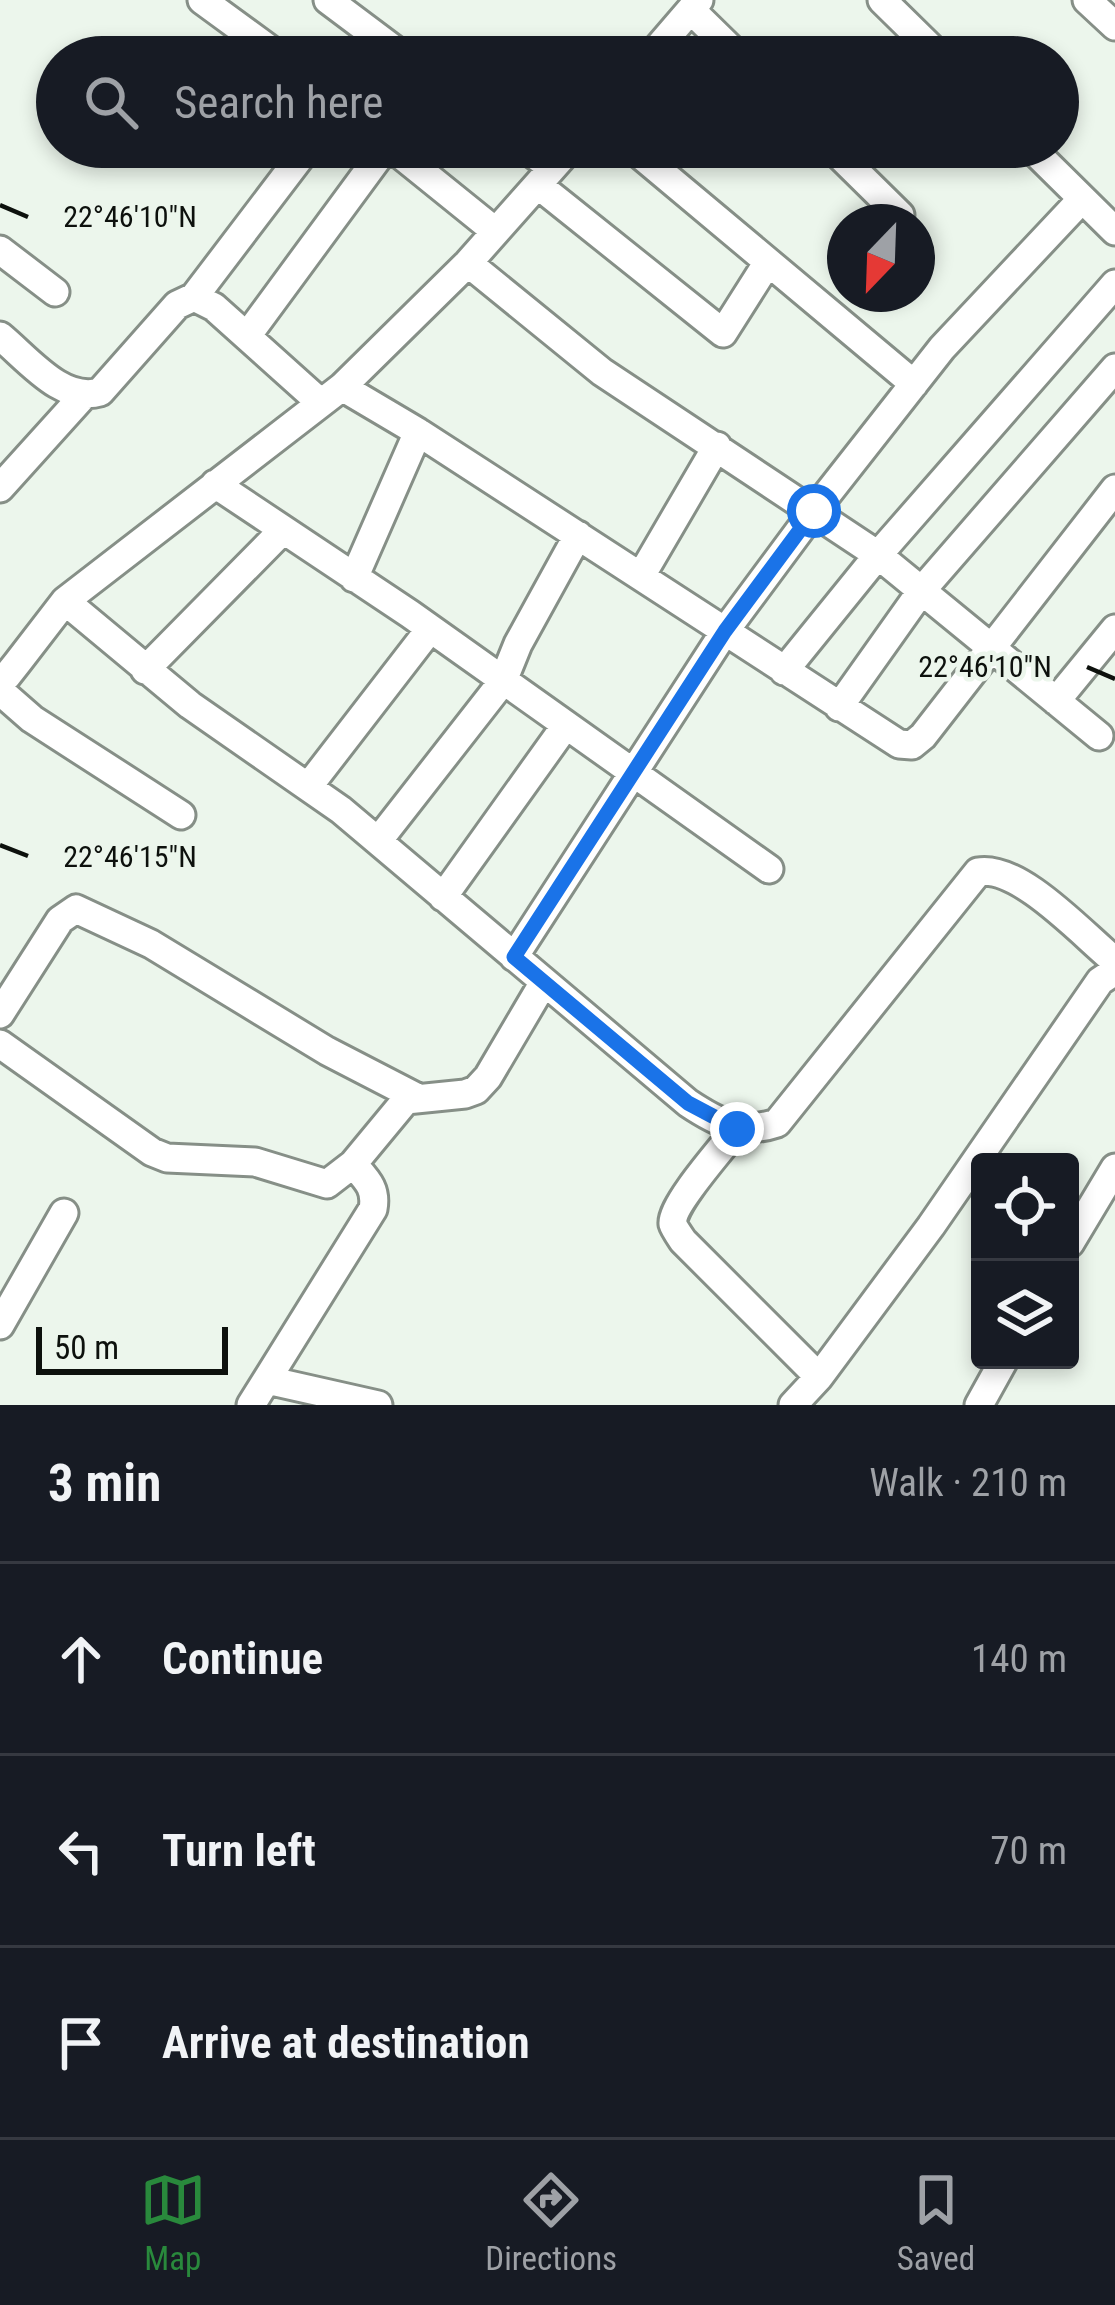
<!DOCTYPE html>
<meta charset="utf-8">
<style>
:root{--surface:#171b24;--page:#242831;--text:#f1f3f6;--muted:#9ea1a6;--line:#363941;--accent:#29893c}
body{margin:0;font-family:"Roboto Condensed",sans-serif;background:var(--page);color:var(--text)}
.controls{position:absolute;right:36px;bottom:36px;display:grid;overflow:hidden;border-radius:12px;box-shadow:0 6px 18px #0003}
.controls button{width:108px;height:108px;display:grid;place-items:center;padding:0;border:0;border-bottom:3px solid var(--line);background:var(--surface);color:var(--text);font:60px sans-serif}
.compass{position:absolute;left:827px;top:204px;width:108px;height:108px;border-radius:50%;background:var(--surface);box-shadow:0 6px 18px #0003;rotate:203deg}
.scale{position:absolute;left:36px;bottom:30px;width:192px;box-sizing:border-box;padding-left:12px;border:6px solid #0d110d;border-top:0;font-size:33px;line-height:42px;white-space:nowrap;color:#0d110d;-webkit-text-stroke:9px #ecf6ec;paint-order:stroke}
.stop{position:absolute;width:36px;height:36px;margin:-27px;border:9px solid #1a73e8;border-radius:50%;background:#fff}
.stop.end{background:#1a73e8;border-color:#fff;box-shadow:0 3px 12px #0008}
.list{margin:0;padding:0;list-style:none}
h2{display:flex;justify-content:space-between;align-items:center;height:156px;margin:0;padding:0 48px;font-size:51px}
h2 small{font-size:39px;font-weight:400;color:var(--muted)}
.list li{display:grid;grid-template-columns:78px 1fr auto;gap:36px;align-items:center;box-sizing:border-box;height:192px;padding:0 48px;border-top:3px solid var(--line)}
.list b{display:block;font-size:45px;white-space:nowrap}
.list em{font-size:39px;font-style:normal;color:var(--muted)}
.icon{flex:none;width:66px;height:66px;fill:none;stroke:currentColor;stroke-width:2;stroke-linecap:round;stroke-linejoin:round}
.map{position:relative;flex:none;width:1115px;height:1405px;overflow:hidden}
.search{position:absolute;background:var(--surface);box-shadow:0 6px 18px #0003;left:36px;right:36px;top:36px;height:132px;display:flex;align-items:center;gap:30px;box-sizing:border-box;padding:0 42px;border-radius:66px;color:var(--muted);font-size:45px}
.sheet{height:732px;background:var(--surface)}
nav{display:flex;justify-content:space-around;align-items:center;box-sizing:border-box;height:168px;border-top:3px solid var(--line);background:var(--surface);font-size:33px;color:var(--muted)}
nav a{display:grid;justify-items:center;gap:6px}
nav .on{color:var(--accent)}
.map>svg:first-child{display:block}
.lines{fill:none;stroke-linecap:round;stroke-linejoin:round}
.street-casing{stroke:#868f87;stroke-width:33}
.street{stroke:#fff;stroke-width:27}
.route{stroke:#1a73e8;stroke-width:15}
.ticks{fill:none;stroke:#0d110d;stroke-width:4.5}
.ticks-label{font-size:30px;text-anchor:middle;fill:#0d110d;stroke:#ecf6ec;stroke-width:9;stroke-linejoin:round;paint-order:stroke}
</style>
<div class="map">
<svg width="1115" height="1405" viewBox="0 0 1115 1405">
<rect width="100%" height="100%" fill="#ecf6ec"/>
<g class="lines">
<defs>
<path id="street" d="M 202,0 L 280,57
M 328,0 L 404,57
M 882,0 L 940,57
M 1087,0 L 1115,26
M 691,10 L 739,57
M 650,57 L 699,0
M 391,147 L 495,231
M 524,147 L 552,168
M 631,147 L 914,384
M 831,147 L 900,215
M 1030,147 L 1115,231
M 538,185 L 723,333 L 768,262
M 0,250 L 55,292
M 468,263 L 602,372 L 878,555 L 1099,736
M 194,297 L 308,147
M 0,336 C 28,359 62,403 100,392 L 177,305 L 194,297 L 214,307 L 321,403
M 247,336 L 386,147
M 342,387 L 418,432 L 899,744 L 912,745 L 923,736 L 1115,489
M 215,484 L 410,614 L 769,869
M 0,488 L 83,396
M 641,576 L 717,446
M 354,578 L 418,432
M 65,601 L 190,705 L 341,810 L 688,1103 C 718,1123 741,1135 777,1123 L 978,872 C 1019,864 1083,935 1115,961
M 145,670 L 283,530
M 784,671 L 878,555 L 1115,284
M 0,677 L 7,676 L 18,662 L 65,601 L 342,387 L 468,263 L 571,147
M 0,691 L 32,719 L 181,815
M 1056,701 L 1115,629
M 839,707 L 922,590 L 1115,368
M 308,787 L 430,629
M 378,841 L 503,681 L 518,644 L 578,535
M 443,897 L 566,725
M 514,957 L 725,631 L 814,511 L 942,348 L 1082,199
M 0,1014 L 60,920 L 76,909 L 151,944 L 327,1051 L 416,1097
M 0,1044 L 152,1152 L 167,1158 L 255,1162 L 327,1184 L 353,1164 L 406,1100 L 465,1094 L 476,1090 L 488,1077 L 544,982
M 737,1129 C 724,1146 670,1206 673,1224 C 674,1228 681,1238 683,1241 L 819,1377
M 1070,1243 L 1115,1168
M 0,1325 L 64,1213
M 267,1380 L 378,1405
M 251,1405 L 373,1209 C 377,1188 366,1179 353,1164
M 793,1405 L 819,1377 L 931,1226 L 1100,981 L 1115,971
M 979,1405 L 1004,1360"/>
</defs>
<use href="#street" class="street-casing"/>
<use href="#street" class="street"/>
</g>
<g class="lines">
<path class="route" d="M 737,1129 L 688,1103 L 514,957 L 725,631 L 814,511"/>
</g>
<path class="ticks" d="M 0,205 L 28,217M 1087,667 L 1115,679M 0,845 L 28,856"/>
<g class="ticks-label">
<text x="130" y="227">22°46'10"N</text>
<text x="985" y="677">22°46'10"N</text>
<text x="130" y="867">22°46'15"N</text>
</g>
</svg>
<div class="controls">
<button><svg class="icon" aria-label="locate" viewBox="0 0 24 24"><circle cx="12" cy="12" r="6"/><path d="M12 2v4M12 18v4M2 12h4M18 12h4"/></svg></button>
<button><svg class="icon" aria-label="layers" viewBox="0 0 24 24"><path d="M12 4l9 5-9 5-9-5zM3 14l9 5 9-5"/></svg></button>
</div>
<svg class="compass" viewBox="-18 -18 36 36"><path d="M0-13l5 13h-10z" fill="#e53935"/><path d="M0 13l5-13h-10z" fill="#9ea1a6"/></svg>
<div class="scale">50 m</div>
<div class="stop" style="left:814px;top:511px"></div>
<div class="stop end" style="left:737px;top:1129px"></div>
<div class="search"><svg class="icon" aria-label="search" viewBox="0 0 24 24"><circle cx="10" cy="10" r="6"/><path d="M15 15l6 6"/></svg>Search here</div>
</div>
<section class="sheet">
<h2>3 min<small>Walk · 210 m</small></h2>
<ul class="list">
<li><svg class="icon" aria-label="ahead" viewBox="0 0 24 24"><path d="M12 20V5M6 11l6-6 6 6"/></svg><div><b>Continue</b></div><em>140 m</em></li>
<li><svg class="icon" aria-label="left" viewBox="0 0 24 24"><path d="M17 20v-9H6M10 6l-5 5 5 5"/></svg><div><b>Turn left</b></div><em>70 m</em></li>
<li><svg class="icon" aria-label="arrive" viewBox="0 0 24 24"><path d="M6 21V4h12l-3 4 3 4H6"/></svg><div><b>Arrive at destination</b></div></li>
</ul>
</section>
<nav>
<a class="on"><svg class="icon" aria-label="map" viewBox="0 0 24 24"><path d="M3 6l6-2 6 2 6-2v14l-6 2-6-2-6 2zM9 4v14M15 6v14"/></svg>Map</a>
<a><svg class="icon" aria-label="directions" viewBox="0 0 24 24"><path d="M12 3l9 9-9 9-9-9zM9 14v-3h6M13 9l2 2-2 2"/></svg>Directions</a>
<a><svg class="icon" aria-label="saved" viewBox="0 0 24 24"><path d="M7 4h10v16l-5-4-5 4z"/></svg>Saved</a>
</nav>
